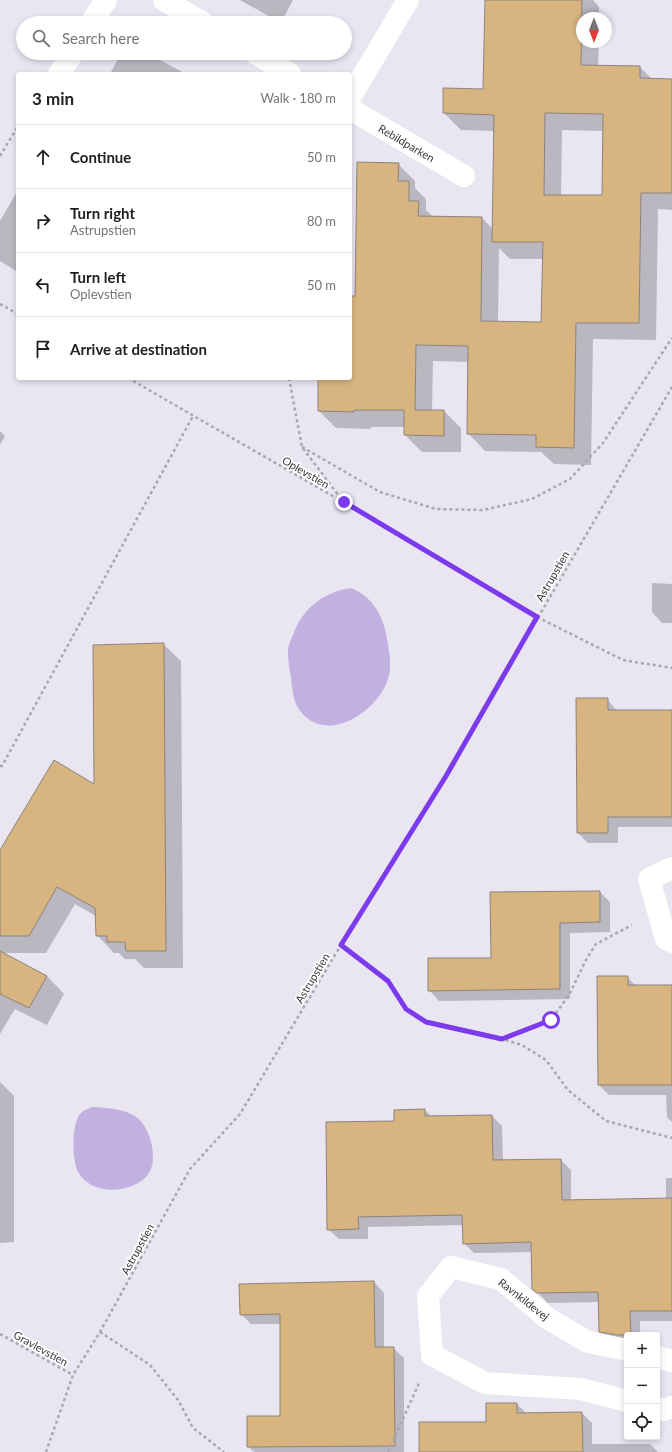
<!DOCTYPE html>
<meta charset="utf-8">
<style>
:root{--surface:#fff;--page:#f2f2f2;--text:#202124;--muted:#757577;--line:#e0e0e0}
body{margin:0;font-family:Lato,sans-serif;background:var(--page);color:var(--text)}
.controls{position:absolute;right:12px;bottom:12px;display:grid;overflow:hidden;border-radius:4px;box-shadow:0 2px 6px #0003}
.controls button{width:36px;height:36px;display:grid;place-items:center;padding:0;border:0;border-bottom:1px solid var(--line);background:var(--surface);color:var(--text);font:20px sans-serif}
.compass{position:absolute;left:576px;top:12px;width:36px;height:36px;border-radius:50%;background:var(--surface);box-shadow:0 2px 6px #0003;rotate:180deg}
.stop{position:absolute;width:12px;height:12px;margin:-9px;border:3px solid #7c3aed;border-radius:50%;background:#fff}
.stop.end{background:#7c3aed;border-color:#fff;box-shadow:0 1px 4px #0008}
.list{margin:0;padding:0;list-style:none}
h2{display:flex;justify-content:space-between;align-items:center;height:52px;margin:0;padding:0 16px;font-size:17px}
h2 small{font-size:13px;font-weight:400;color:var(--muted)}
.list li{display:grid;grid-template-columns:26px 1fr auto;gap:12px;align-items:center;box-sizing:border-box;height:64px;padding:0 16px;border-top:1px solid var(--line)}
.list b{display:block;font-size:15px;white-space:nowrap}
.list p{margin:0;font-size:13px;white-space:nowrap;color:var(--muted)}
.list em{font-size:13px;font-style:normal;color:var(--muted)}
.icon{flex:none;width:22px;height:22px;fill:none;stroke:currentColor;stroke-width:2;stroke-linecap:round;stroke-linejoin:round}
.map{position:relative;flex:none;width:672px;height:1452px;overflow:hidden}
.search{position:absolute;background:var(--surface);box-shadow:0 2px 6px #0003;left:16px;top:16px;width:336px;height:44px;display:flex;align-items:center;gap:10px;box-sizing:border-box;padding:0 14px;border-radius:22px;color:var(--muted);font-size:15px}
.panel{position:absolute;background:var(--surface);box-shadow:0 2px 6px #0003;left:16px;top:72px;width:336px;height:308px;border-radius:4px}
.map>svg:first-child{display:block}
.green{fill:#c2b1e0}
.shadow{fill:#0003;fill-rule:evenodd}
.building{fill:#d8b481;stroke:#8b847b;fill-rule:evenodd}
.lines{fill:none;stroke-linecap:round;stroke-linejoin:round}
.path{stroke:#a9a7b0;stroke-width:2.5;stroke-dasharray:3 3;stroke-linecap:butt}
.minor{stroke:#fff;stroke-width:22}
.route{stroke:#7c3aed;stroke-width:5}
.labels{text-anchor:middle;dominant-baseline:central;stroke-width:3.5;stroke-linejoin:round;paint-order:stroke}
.street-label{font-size:11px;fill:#38373b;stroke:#fff}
</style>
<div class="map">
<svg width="672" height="1452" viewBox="0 0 672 1452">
<rect width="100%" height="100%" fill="#e9e5f1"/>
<path class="green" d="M 351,588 C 371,596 382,613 386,634 C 389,649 393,667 387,682 C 375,713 327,744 301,712 C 293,703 292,688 291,677 C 289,668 288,658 288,650 C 288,645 291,640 293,635 C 302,609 323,592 351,588 Z
M 92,1107 C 105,1108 121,1108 133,1115 C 151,1124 161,1164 145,1178 C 127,1194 91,1195 78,1172 C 72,1161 71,1122 81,1113 C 84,1110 88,1109 92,1107 Z"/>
<path class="shadow" d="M 240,0 L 293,0 L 281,23 Z
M 486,0 L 593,0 L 599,7 L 599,18 L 582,18 L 582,42 L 599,42 L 598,67 L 640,67 L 652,79 L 672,80 L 672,210 L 658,209 L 656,340 L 593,339 L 591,465 L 554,464 L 541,452 L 485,451 L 468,433 L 468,362 L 433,361 L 432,411 L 444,411 L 461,428 L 461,452 L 422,452 L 405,435 L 405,427 L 371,427 L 371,429 L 336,428 L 319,411 L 319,378 L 350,378 L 350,297 L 356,297 L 398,164 L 415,181 L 415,188 L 426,199 L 426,210 L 433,217 L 482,218 L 493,229 L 495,131 L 461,130 L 444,113 L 484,90 ZM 562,130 L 604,131 L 603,196 L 561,196 ZM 499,248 L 510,259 L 544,259 L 542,323 L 498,322 Z
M 121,53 L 147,53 L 186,74 L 110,74 Z
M 18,190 L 18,272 L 0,261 L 0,221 Z
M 0,431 L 5,436 L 0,445 Z
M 652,583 L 672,584 L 672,623 L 662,623 L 652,612 Z
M 163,644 L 181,661 L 183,968 L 144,968 L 135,959 L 125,959 L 119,953 L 114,953 L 97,935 L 96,916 L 75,904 L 46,953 L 1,953 L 48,977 L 64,994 L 47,1025 L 15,1009 L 0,1034 L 0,852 L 95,786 Z
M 607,699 L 617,711 L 672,711 L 672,827 L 618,827 L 618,843 L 588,843 L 578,833 Z
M 600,892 L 610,902 L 610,932 L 570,933 L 570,999 L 439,1001 L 429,990 L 492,959 Z
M 627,977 L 636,986 L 672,986 L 672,1122 L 667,1117 L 666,1095 L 609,1095 L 599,1085 Z
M 0,1082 L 14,1096 L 14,1242 L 0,1243 Z
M 425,1110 L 432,1117 L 492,1116 L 502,1126 L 503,1161 L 561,1160 L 571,1170 L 571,1201 L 666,1199 L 666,1178 L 672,1178 L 672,1321 L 640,1321 L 640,1335 L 627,1335 L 627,1345 L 610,1341 L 600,1331 L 600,1302 L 548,1303 L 533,1288 L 532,1252 L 474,1253 L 464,1243 L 464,1225 L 368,1227 L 368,1239 L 339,1239 L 328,1229 L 395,1122 Z
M 374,1282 L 384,1293 L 384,1348 L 393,1348 L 404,1358 L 404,1452 L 254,1452 L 248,1446 L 281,1417 L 281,1324 L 251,1324 L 241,1314 Z
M 517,1404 L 527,1414 L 582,1413 L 592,1423 L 592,1444 L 650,1444 L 658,1452 L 420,1452 L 487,1423 Z"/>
<path class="building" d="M 485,0 L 582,0 L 581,65 L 640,66 L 640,78 L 672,79 L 672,193 L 641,193 L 639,323 L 576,323 L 574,448 L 536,447 L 536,435 L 467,434 L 468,346 L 416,345 L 415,410 L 444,410 L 444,436 L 404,435 L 404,410 L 354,410 L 354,412 L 318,411 L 318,378 L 350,378 L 350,296 L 355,296 L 357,162 L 399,163 L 398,181 L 409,181 L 409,201 L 419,201 L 418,216 L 482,217 L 481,321 L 541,322 L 543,242 L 492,242 L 494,115 L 443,113 L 443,88 L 483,89 ZM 545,113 L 603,114 L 602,195 L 544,195 Z
M 164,643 L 166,951 L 126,951 L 125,942 L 107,942 L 107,936 L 96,936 L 95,908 L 57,887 L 29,936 L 0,936 L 0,850 L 54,760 L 94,784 L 93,645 Z
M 576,698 L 608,698 L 608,710 L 672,710 L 672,817 L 608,817 L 608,833 L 577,833 Z
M 600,891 L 600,922 L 560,923 L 560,989 L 428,991 L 428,958 L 491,958 L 490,892 Z
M 0,951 L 47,976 L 29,1008 L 0,994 Z
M 597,976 L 628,976 L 628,985 L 672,985 L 672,1085 L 598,1085 Z
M 425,1109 L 425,1116 L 492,1115 L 493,1160 L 561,1159 L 562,1200 L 672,1198 L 672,1311 L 630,1311 L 631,1335 L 618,1335 L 599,1332 L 598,1292 L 537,1293 L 532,1289 L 531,1242 L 463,1244 L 462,1215 L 358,1217 L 359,1229 L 327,1230 L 326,1122 L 394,1121 L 394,1110 Z
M 374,1281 L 375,1347 L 394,1347 L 395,1446 L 247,1447 L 247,1416 L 280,1416 L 280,1314 L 240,1315 L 239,1284 Z
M 486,1403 L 517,1403 L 517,1413 L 582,1412 L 583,1452 L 419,1452 L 419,1422 L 486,1422 Z"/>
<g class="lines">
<path class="path" d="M 0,156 L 18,126
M 0,304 L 18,314
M 128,378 L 343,502 L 537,617 L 623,660 L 672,668
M 289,378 L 302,447 L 342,500
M 302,447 L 380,492 L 436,509 L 483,510 L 532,499 L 570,479 L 603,443 L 672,338
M 0,766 L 2,766 L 193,416
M 341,945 L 388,981 L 406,1009 L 426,1022 L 486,1034 L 522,1045 L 546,1060 L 568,1090 L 606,1121 L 672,1138
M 503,1039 L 551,1020 L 569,995 L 587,958 L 596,944 L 632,925
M 100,1332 L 150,1365 L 178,1400 L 193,1428 L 224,1452
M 0,1334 L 73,1375
M 46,1452 L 73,1375 L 100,1332 L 190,1169 L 240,1114 L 341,945 L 446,776 L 672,387
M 388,1452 L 420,1381"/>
<g class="minor">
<path d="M 164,0 L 203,23"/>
<path d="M 91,23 L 106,0"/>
<path d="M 255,53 L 290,74"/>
<path d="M 59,74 L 73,53"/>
<path d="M 350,98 L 408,0"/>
<path id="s1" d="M 350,109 L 464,176"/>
<path d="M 672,868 L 649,879 L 666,939 L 672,942"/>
<path d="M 627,1350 L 588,1342 L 547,1318 L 501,1279 L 451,1267 L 428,1296 L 432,1355 L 485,1383 L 581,1389 L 627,1401"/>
<path d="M 657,1357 L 672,1361"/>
<path d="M 657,1408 L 664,1410 L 672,1407"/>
</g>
</g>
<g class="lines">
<path class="route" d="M 344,502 L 537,617 L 446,776 L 341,945 L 388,981 L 406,1009 L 426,1022 L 502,1039 L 551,1020"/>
</g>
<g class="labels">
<g class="street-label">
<text stroke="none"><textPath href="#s1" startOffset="66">Rebildparken</textPath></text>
<text transform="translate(306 472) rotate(30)">Oplevstien</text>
<text transform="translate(552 576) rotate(-60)">Astrupstien</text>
<text transform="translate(312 978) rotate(-59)">Astrupstien</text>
<text transform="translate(137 1249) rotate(-61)">Astrupstien</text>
<text transform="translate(524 1299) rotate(38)">Ravnkildevej</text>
<text transform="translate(41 1348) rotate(29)">Gravlevstien</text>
</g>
</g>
</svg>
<div class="controls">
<button>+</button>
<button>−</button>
<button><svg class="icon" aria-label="locate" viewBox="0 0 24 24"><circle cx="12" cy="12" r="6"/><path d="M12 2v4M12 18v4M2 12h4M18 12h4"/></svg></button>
</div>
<svg class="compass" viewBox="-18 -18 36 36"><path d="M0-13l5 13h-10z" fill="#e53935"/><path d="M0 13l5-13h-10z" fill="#757577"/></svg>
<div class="stop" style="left:551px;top:1020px"></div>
<div class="stop end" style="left:344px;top:502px"></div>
<div class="search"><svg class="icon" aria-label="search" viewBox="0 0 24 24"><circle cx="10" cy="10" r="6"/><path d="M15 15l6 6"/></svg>Search here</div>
<section class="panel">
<h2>3 min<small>Walk · 180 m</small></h2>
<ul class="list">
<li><svg class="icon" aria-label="ahead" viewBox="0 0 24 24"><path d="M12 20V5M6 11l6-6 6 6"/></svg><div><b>Continue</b></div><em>50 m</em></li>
<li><svg class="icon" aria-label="right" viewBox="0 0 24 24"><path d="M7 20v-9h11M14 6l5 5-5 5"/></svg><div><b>Turn right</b><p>Astrupstien</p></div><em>80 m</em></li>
<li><svg class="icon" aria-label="left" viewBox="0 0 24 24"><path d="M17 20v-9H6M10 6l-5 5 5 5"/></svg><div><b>Turn left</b><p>Oplevstien</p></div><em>50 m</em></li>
<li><svg class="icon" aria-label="arrive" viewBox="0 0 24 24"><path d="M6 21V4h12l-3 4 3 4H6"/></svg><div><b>Arrive at destination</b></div></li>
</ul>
</section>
</div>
